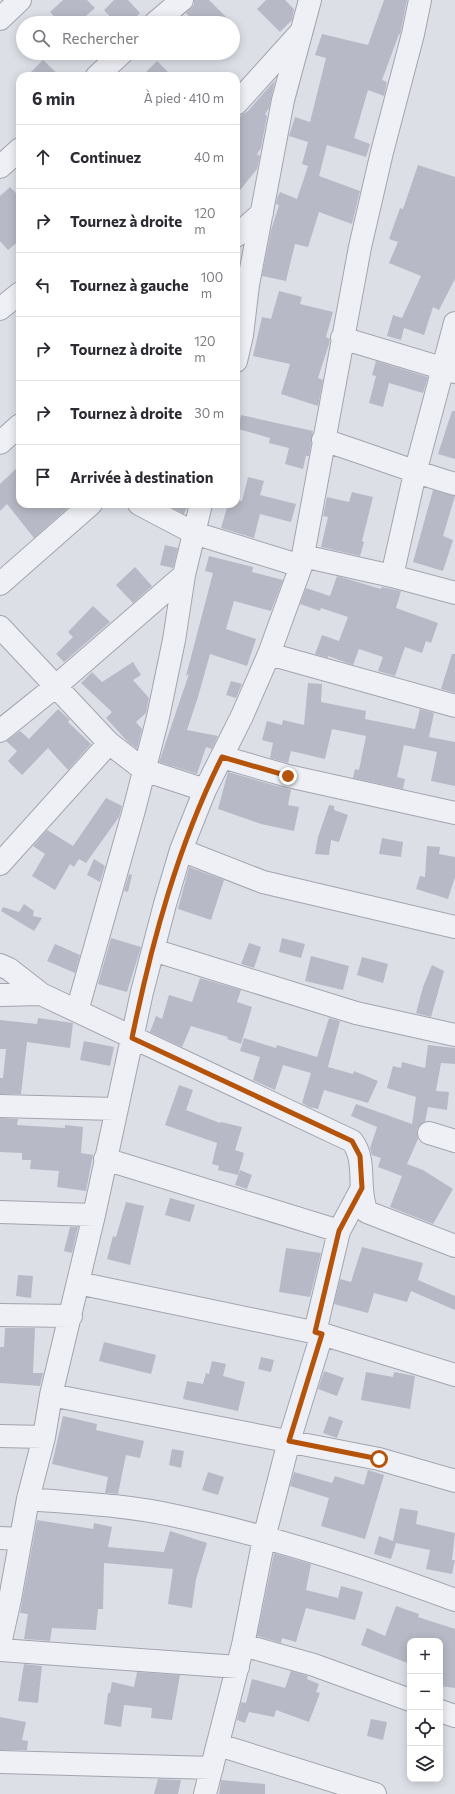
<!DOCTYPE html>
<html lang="fr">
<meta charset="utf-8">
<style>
:root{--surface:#fff;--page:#f7f7f7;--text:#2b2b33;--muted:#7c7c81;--line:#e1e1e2}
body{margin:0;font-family:Commissioner,sans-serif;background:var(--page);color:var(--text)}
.controls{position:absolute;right:12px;bottom:12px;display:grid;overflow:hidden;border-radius:8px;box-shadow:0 2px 10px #0003}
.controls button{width:36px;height:36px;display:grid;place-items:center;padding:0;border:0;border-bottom:1px solid var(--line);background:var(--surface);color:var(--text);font:20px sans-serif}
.stop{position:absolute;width:12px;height:12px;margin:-9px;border:3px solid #b45309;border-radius:50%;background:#fff}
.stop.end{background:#b45309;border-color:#fff;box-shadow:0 1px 4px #0008}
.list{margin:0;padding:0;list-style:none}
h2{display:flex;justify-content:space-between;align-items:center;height:52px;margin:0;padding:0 16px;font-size:17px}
h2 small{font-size:13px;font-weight:400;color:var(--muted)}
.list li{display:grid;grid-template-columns:26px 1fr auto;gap:12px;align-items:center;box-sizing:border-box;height:64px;padding:0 16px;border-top:1px solid var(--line)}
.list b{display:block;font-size:15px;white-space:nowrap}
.list em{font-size:13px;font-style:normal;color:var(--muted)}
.icon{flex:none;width:22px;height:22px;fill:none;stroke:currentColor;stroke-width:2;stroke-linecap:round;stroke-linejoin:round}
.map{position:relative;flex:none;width:455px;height:1794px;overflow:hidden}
.search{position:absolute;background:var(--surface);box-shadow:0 2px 10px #0003;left:16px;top:16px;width:224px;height:44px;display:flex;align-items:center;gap:10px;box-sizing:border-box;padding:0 14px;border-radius:22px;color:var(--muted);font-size:15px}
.panel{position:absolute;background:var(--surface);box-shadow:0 2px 10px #0003;left:16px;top:72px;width:224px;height:436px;border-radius:12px}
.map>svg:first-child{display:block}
.building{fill:#b7bac6}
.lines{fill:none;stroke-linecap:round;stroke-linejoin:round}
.minor-casing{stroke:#a2a5b0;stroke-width:24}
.minor{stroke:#eff0f5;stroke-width:22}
.route{stroke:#b45309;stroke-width:5}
</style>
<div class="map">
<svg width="455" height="1794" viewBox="0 0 455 1794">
<rect width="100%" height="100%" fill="#dcdfe6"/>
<path class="building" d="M 63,0 L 87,0 L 95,8 L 78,23 L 60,23 L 50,12 Z
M 114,0 L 128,0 L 140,13 L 130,23 L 116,23 L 104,10 Z
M 194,0 L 209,0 L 232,23 L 196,23 L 186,13 L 194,5 Z
M 266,0 L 285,0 L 294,9 L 292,20 L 280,32 L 257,9 Z
M 384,0 L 407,0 L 400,35 L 399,34 L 382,80 L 387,82 L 384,96 L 368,90 L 354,138 L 370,144 L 366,157 L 327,145 L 319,176 L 360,191 L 352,224 L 319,212 L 308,247 L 295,244 L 286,281 L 262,276 L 271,230 L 279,205 L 276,204 L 277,198 L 280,192 L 297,199 L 308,166 L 302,164 L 308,142 L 289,136 L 295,117 L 310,122 L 326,58 L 315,55 L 322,34 L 368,45 Z
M 43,60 L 60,76 L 27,76 Z
M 157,61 L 172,76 L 142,76 Z
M 275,80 L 269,108 L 265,114 L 267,116 L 261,148 L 257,154 L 260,156 L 257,169 L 236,195 L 236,119 L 248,111 Z
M 418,165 L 455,177 L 455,279 L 439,310 L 433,307 L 424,335 L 404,328 L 401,340 L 387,336 L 393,315 L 402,318 L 421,276 L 389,263 L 398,242 L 389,239 L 400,208 L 403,209 Z
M 10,187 L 20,197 L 20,240 L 8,250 L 0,241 L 0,196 Z
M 279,291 L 302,297 L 300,304 L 333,312 L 326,337 L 330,339 L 329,344 L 318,378 L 323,380 L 318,406 L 281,394 L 290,364 L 253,356 L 262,317 L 271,319 Z
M 376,361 L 428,377 L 423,393 L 389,383 L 383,407 L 369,403 L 376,376 L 372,375 Z
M 452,411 L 455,411 L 455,459 L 438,454 Z
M 241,415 L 313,431 L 309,456 L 306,456 L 303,469 L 285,464 L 289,448 L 269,443 L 270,438 L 238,429 Z
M 20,465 L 20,504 L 72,504 L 34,538 L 7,504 L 0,511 L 0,484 Z
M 248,477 L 264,481 L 260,495 L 296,504 L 291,522 L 260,514 L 254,538 L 221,528 L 228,504 L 236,504 L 236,500 L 242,501 Z
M 433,490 L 455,496 L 443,536 L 453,540 L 443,571 L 413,562 Z
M 352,492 L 373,497 L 362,541 L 364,542 L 360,556 L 321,547 L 328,517 L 323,516 L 327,497 L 349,502 Z
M 166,504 L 188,504 L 184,514 Z
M 165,545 L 178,548 L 173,568 L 160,565 Z
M 209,556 L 253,567 L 252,572 L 283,580 L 271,611 L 234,601 L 226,629 L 256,639 L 247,666 L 210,654 L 198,697 L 187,730 L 218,736 L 212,749 L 206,747 L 197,774 L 159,762 L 189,674 L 186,676 L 213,573 L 205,571 Z
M 135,567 L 152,586 L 133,603 L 116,585 Z
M 337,576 L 381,589 L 382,587 L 401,591 L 396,608 L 438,623 L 431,643 L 426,641 L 422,653 L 405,647 L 395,676 L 378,671 L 383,657 L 359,649 L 353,665 L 328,656 L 328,658 L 315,654 L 322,635 L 339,641 L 348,617 L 321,608 L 320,611 L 300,604 L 306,588 L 330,596 Z
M 93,606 L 110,622 L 64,662 L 56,654 L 73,637 L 68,632 Z
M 452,654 L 455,654 L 455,693 L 441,689 Z
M 133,662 L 141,675 L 133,680 L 149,698 L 146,713 L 136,722 L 142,729 L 137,749 L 127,741 L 106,718 L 112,712 L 81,683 L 92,672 L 102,682 Z
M 231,681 L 242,684 L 236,698 L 226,695 Z
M 308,683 L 322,684 L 321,702 L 366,711 L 365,719 L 415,729 L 420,709 L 434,713 L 429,737 L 455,742 L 455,786 L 431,781 L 437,752 L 404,745 L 397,777 L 405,779 L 403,789 L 353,778 L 355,769 L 359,770 L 366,736 L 332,729 L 325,759 L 291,751 L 288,763 L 270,758 L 273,743 L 262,740 L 267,721 L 282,725 L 283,720 L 304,725 Z
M 58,709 L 70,720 L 68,722 L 91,744 L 68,770 L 48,748 L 22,775 L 8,761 L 17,751 L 6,741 L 20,731 L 29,739 Z
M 228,772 L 291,790 L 288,805 L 299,807 L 294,831 L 261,824 L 218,809 Z
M 106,798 L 122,806 L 119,817 L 86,863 L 79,859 L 74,867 L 70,864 L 55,890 L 32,876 L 45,854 L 33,846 L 47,830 L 73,846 Z
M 329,805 L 334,806 L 334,810 L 348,815 L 339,842 L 331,840 L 329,855 L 315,854 L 318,837 Z
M 382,838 L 403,842 L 401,857 L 379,854 Z
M 427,846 L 440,847 L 439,854 L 455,857 L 455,877 L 448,899 L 416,889 L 420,876 L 425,877 Z
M 94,859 L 105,866 L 100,882 L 87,875 Z
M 189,867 L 224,880 L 211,920 L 178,909 Z
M 129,874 L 132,875 L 128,892 L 124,891 Z
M 24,904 L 34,911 L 33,916 L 42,918 L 34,931 L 1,911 L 3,907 L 19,912 Z
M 111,938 L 141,947 L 127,992 L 98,984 Z
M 282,938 L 305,944 L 301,958 L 279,952 Z
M 249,943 L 261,947 L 254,968 L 241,964 Z
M 55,944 L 80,955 L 75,973 L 47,961 Z
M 311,956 L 349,966 L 343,990 L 305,981 Z
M 362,957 L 388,964 L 383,983 L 357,975 Z
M 432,965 L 444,971 L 431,1017 L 416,1013 L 423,987 Z
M 200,978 L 241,990 L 237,1002 L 252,1007 L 241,1044 L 227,1039 L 228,1037 L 191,1026 L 182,1047 L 150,1032 L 156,1016 L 162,1019 L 169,995 L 192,1002 Z
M 38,1018 L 73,1023 L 70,1048 L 27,1042 L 21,1094 L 0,1094 L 0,1078 L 3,1078 L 6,1049 L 0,1049 L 0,1020 L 37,1024 Z
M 329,1018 L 340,1021 L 328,1067 L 353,1074 L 354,1071 L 378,1081 L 368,1103 L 324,1090 L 318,1109 L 309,1107 L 302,1103 L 311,1073 L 283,1065 L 275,1090 L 253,1080 L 260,1057 L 240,1051 L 244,1038 L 276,1048 L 277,1045 L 317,1057 Z
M 84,1041 L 114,1047 L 110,1066 L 80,1060 Z
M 428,1045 L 455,1048 L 455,1064 L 441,1063 L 436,1091 L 449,1092 L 447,1110 L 428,1107 L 425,1122 L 417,1129 L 418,1139 L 407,1164 L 423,1170 L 453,1189 L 433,1224 L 390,1207 L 402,1176 L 378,1167 L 381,1158 L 372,1155 L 370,1148 L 377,1127 L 351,1116 L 356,1104 L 412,1124 L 416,1097 L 387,1088 L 393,1066 L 401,1068 L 402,1062 L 425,1068 Z
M 179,1085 L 193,1090 L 186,1110 L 220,1123 L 221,1122 L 242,1127 L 235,1150 L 244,1153 L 238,1175 L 218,1170 L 219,1166 L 212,1164 L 217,1143 L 165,1125 Z
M 0,1118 L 18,1119 L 17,1125 L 65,1128 L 65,1125 L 83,1127 L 81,1153 L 93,1155 L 86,1191 L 57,1187 L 59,1171 L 30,1169 L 31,1160 L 22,1160 L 22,1153 L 0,1152 Z
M 240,1170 L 252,1175 L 247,1189 L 235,1185 Z
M 170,1198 L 195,1205 L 190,1222 L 165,1215 Z
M 126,1202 L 144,1206 L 130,1265 L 107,1259 L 113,1236 L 116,1237 Z
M 70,1227 L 78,1227 L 72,1253 L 64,1251 Z
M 362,1247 L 423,1263 L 418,1280 L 455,1296 L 455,1310 L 411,1291 L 407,1302 L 374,1293 L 368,1313 L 334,1304 L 340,1279 L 351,1282 Z
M 286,1248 L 321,1253 L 310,1297 L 279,1292 Z
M 18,1275 L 33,1276 L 31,1298 L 16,1296 Z
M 5,1328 L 35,1328 L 33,1373 L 43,1373 L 40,1386 L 0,1383 L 0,1347 L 4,1347 Z
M 104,1342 L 156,1355 L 151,1374 L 99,1361 Z
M 261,1357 L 274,1360 L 271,1372 L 258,1369 Z
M 212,1361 L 226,1364 L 223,1376 L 245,1382 L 238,1411 L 183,1399 L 187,1381 L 203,1384 L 206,1373 L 209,1374 Z
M 324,1371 L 344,1378 L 337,1396 L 318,1389 Z
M 366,1372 L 393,1377 L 394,1372 L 415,1376 L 410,1409 L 361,1400 Z
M 63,1416 L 97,1424 L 96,1430 L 144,1441 L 140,1458 L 126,1455 L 118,1494 L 105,1493 L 108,1477 L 52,1464 Z
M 329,1416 L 343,1421 L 337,1438 L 323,1433 Z
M 172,1449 L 184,1451 L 181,1468 L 169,1465 Z
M 368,1470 L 384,1475 L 365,1539 L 321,1526 L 329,1498 L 290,1486 L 294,1472 L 332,1483 L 335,1476 L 364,1485 Z
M 208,1472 L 224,1477 L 218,1495 L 202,1490 Z
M 400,1508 L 418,1511 L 416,1524 L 455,1533 L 452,1560 L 455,1560 L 452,1574 L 426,1569 L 430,1550 L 396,1543 L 391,1559 L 374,1554 L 379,1536 L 393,1541 Z
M 37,1520 L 93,1529 L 94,1523 L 112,1527 L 108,1547 L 164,1552 L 170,1531 L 207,1543 L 196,1579 L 192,1608 L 168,1604 L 173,1569 L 104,1563 L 103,1609 L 98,1609 L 96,1630 L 52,1628 L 50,1641 L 24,1639 L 28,1614 L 20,1613 Z
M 274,1553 L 311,1564 L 306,1590 L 338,1598 L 341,1586 L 363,1592 L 355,1620 L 306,1608 L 296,1642 L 282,1638 L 281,1643 L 257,1636 Z
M 396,1606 L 419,1614 L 418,1617 L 455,1629 L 455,1688 L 440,1686 L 440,1641 L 410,1641 L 410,1664 L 361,1645 L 367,1628 L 385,1636 Z
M 24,1664 L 42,1666 L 38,1703 L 18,1701 Z
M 291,1671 L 308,1676 L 307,1679 L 319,1684 L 316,1692 L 320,1693 L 309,1722 L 276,1710 L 274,1717 L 249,1712 L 245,1723 L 237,1720 L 241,1702 L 246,1703 L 252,1679 L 285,1688 Z
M 137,1672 L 180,1675 L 172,1720 L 151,1718 L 152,1708 L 124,1705 L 121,1727 L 104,1724 L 108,1693 L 110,1693 L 112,1682 L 134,1687 Z
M 0,1717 L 26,1722 L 22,1740 L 28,1741 L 27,1750 L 0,1750 Z
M 371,1719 L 387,1722 L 383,1740 L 367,1736 Z
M 158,1779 L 181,1780 L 178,1794 L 154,1794 Z
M 221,1780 L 265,1784 L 265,1794 L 219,1794 Z"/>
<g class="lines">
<defs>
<path id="minor" d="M 0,19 L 20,0
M 155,23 L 182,0
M 97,76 L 122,53
M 236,104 L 299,34
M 0,167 L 20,149
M 236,236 L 262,213
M 0,309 L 20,293
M 342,338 L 455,372
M 236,361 L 242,335 L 248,285 L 283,100 L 310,0
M 323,440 C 368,454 410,471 455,484
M 0,443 L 20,425
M 139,504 L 194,533 L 301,566
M 303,556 L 392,576 L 455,593
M 392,576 L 415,473 L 455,323
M 0,584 L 91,504
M 0,627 L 109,743 L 144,770 L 205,790
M 269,654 L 455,706
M 0,731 L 56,686 L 184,575
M 222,757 L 288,776 L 455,813
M 181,850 L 263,882 L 455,927
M 0,864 L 109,743
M 153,950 L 356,1013 L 455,1035
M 0,965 L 9,969 L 41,994 L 352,1141 C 368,1162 356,1189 367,1212 L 455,1246
M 0,995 L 41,994
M 77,1011 L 134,810 L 158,717 L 174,640 L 184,575 L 201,504
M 0,1106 L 115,1109
M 429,1133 L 455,1141
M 105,1159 L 339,1231
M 0,1212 L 94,1215
M 78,1283 L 322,1334 L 455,1375
M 0,1315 L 71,1316
M 315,1332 L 339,1231 L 362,1188
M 51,1395 L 379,1459 L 455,1481
M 0,1436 L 44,1437
M 28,1499 C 77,1503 127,1505 176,1516 C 271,1536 364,1566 455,1600
M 0,1538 L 20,1539
M 0,1644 L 10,1599 L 28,1499 L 44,1437 L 51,1395 L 94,1215 L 142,992 L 165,904 L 181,850 L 205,790 L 242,716 L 269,654 L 301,566 L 360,247 L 382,152 L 413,34 L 420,0
M 243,1645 L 314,1665 L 410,1700
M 0,1650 L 238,1667
M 440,1711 L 455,1716
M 219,1745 L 375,1794
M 0,1762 L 212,1768
M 205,1794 L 243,1645 L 264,1538 L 289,1441 L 322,1334"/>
</defs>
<use href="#minor" class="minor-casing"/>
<use href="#minor" class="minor"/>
</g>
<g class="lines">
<path class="route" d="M 288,776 L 222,757 C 178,845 152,941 132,1038 L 352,1141 L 360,1156 L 362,1188 L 339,1231 L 315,1332 L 322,1334 L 289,1441 L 379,1459"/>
</g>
</svg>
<div class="controls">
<button>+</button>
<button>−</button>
<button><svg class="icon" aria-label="locate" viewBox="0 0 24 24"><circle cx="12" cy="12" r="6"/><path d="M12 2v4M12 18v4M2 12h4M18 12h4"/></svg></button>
<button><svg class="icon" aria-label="layers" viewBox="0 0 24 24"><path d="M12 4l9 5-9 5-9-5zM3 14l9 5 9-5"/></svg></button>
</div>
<div class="stop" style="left:379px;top:1459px"></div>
<div class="stop end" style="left:288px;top:776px"></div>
<div class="search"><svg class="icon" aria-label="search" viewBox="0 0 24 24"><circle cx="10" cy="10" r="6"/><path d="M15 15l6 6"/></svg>Rechercher</div>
<section class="panel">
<h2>6 min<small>À pied · 410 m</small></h2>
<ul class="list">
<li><svg class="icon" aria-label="ahead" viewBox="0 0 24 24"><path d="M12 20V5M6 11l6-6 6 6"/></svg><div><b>Continuez</b></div><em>40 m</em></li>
<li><svg class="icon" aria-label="right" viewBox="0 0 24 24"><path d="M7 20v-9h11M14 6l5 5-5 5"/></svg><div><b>Tournez à droite</b></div><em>120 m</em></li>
<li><svg class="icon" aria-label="left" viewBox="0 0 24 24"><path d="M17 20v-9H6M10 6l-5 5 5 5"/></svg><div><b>Tournez à gauche</b></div><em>100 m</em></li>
<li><svg class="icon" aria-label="right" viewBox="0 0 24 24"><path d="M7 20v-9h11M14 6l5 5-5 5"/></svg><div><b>Tournez à droite</b></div><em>120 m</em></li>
<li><svg class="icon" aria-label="right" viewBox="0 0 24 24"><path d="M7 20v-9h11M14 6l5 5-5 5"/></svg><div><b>Tournez à droite</b></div><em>30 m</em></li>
<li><svg class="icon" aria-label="arrive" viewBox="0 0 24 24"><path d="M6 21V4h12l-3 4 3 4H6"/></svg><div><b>Arrivée à destination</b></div></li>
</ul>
</section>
</div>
